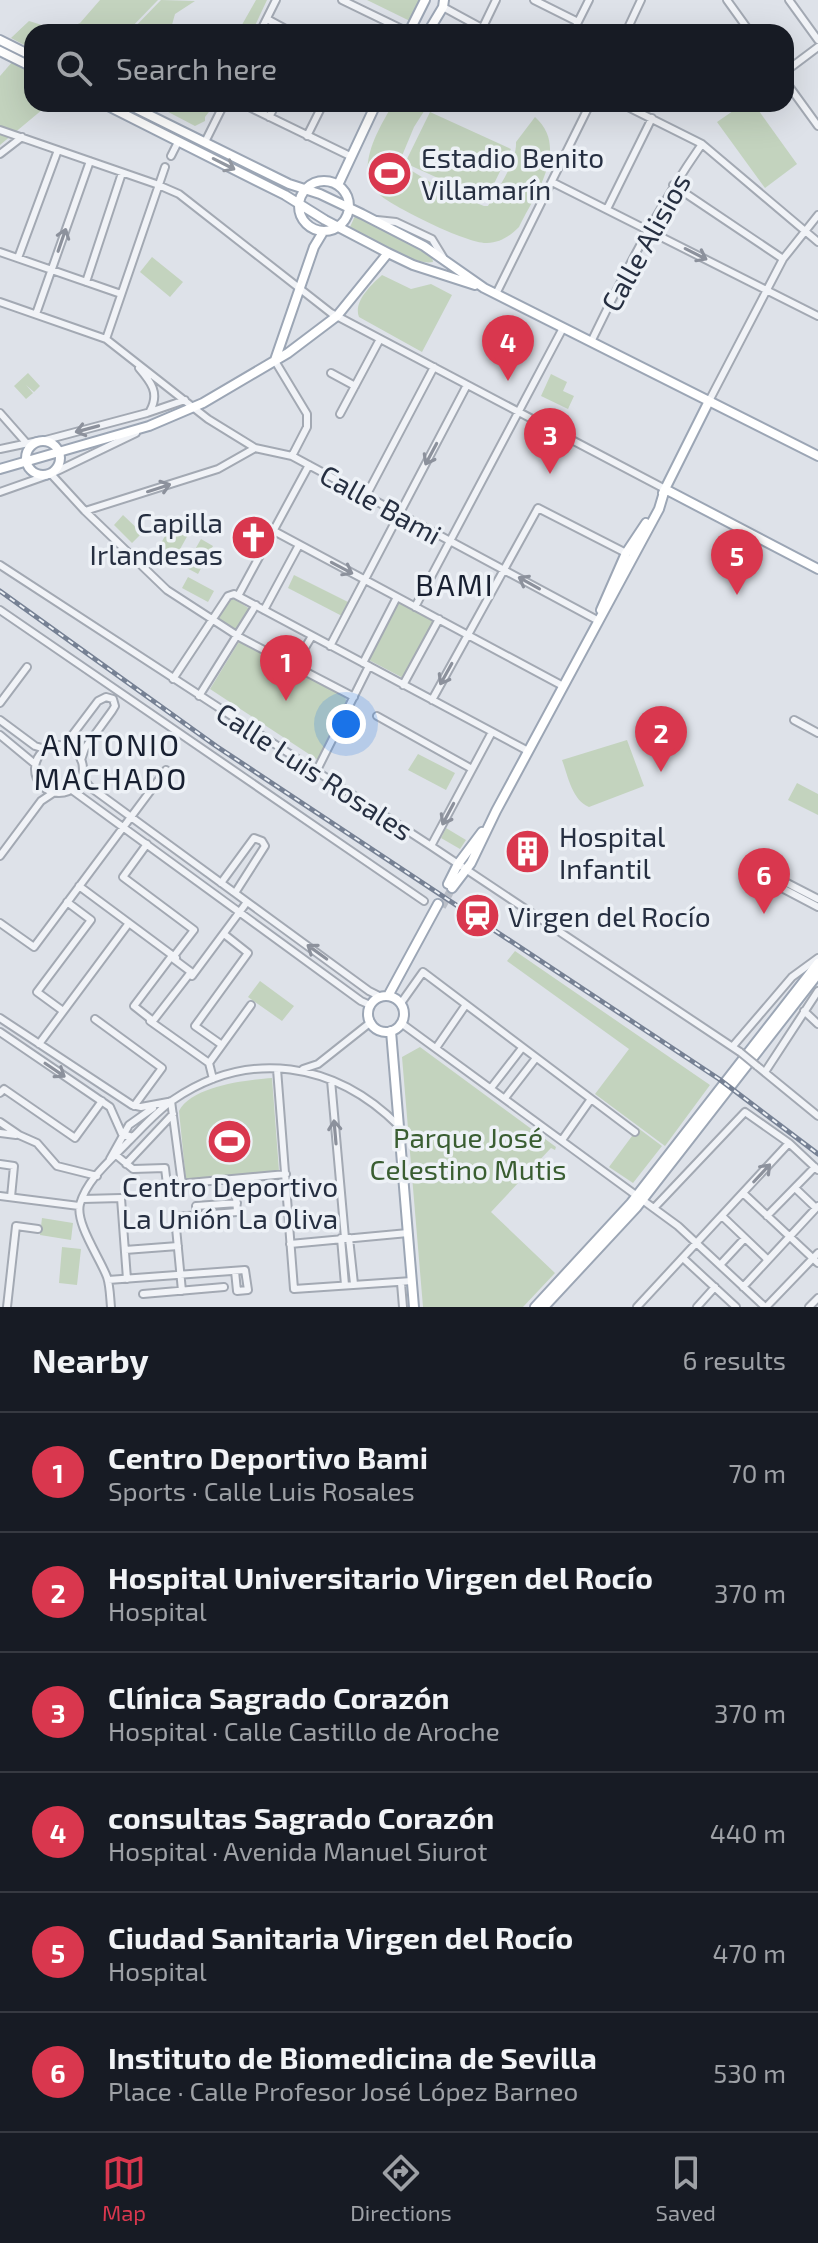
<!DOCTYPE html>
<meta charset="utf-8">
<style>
:root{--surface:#171b24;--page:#242831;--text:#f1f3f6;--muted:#9ea1a6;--line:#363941;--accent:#d9374e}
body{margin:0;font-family:"Exo 2",sans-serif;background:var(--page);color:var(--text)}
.you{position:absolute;left:346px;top:724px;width:28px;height:28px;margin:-20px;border:6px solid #fff;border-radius:50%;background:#1a73e8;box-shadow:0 0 0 12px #1a73e833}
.badge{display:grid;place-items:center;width:52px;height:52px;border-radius:50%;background:var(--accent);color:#fff;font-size:26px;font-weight:700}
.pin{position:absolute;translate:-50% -66px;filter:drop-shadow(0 2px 4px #0008)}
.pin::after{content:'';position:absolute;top:42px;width:28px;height:24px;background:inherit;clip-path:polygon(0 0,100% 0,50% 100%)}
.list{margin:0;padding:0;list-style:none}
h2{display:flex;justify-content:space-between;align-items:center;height:104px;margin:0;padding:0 32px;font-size:34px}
h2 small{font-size:26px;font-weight:400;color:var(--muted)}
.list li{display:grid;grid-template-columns:52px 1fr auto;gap:24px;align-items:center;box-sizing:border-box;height:120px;padding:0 32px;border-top:2px solid var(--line)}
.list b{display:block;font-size:30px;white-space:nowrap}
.list p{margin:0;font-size:26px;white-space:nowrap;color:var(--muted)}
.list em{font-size:26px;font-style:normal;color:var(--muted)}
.icon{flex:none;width:44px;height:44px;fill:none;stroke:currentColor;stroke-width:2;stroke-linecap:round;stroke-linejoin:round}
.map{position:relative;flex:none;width:818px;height:1307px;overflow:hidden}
.search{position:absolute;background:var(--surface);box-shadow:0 8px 32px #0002;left:24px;right:24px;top:24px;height:88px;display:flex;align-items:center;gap:20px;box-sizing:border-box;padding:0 28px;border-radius:24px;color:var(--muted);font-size:30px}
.sheet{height:824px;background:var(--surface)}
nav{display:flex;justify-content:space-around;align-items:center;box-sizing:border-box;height:112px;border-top:2px solid var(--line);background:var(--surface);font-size:22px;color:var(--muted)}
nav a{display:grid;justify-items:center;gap:4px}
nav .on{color:var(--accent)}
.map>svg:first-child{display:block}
.green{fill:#c3d3be}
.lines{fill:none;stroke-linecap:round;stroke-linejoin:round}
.major-tunnel{stroke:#b9bec7;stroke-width:8;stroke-dasharray:8 4;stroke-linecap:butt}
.minor-casing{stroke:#a3a9b3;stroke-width:10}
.major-casing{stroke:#9ca6b5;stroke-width:12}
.minor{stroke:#f1f3f7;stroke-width:6}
.major{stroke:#fff;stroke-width:8}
.rail-casing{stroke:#768194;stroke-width:5}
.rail{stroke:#edf1f6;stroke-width:2;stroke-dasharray:6;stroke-linecap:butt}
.minor-bridge-casing{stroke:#a3a9b3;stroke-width:10;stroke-linecap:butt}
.minor-bridge{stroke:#f1f3f7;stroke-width:6}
.oneway{stroke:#9297a0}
.oneway2{stroke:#8c919c}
.labels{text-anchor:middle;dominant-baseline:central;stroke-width:7;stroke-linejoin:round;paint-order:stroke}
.poi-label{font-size:28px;fill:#262f41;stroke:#edf1f6;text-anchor:start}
.street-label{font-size:28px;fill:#262f41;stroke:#edf1f6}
.park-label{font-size:28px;fill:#3a5e32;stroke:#edf1f6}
.neighbourhood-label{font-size:30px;letter-spacing:2px;fill:#182031;stroke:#edf1f6}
</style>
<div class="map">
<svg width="818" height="1307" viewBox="0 0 818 1307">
<rect width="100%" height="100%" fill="#dee2e9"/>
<path class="green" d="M 100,0 L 158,0 L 127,32 L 32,32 L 32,104 L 49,104 L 0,145 L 0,76 L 26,46 L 11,38 L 29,21 L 61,31 L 80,23 Z
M 161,0 L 195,1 L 175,14 L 170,32 L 130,32 Z
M 256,0 L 267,0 L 252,32 L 233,32 L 235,28 L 239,30 Z
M 367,0 L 422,0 L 412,22 Z
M 153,104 L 188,104 L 194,107 L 197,104 L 215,104 L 205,117 L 205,121 L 195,126 Z
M 393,104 L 428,105 L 414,127 L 399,163 L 443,190 L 484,206 L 488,206 C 498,188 517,162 516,142 L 535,117 C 570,148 535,194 519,227 C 510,236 500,243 487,243 C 468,244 395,208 380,195 C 373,189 370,182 368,174 C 365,151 382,123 393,104 Z
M 743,104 L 754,104 L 797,164 L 765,188 L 717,122 Z
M 430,112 L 511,149 L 486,200 L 405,163 Z
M 355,216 L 402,239 L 432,257 L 433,262 C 413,266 369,237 350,227 Z
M 152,257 L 183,282 L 170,297 L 140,272 Z
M 382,275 L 411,289 L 431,284 L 452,295 L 422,352 L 359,317 C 353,302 371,285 382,275 Z
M 28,373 L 40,386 L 34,392 L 26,385 L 33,393 L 26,399 L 14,386 Z
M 551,374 L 567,382 L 563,391 L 574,396 L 568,409 L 541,396 Z
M 123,515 L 142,533 L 132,543 L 114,525 Z
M 172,524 L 189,533 L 174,560 L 157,550 Z
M 201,539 L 213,546 L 198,574 L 185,567 Z
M 294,575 L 350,603 L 342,616 L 288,588 Z
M 188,577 L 214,591 L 208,602 L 182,588 Z
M 231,597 L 250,609 L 236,630 L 218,619 Z
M 398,600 L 437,621 L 405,679 L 367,659 Z
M 240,640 L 345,696 L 347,705 L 318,760 L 210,689 Z
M 627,740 L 644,786 L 589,807 C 572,800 568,776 562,760 Z
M 418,754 L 455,773 L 446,790 L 408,770 Z
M 797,783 L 818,794 L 818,815 L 788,800 Z
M 446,828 L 466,840 L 460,849 L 441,838 Z
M 515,951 L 710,1085 L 665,1146 L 595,1094 L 629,1049 L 507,961 Z
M 260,981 L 294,1006 L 282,1021 L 248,997 Z
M 420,1047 L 556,1147 L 555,1150 L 551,1148 L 491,1212 L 555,1273 L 523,1307 L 423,1307 L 402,1057 Z
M 272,1078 L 279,1171 L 186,1181 L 179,1111 C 192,1086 246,1080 272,1078 Z
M 638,1128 L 662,1146 L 633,1183 L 609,1167 Z
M 42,1218 L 73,1223 L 71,1240 L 40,1235 Z
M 62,1247 L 81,1249 L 77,1285 L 59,1283 Z"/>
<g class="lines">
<path class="major-tunnel" d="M 442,907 L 452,888"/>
<defs>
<path id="minor" d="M 342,0 L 408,32
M 534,0 L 578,22
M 727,0 L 750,32
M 789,0 L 818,40
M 443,7 L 489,32
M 267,19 L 291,32
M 482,29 L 496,0
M 260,32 L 276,0
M 573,32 L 589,0
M 626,32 L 641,0
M 786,71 L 818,47
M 786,82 L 818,126
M 243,104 L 350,156
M 622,104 L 702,144 L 818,242
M 269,117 L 276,104
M 0,130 L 156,184 L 179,194 L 331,313 L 665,489
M 307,136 L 323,104
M 205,142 L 224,104
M 0,154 L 22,137
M 171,156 L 178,142
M 552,182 L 818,316
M 673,185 L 783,259
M 607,209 L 652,118
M 377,220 L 396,222 L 432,239 L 443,257
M 0,252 L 121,294
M 18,258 L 58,150
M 86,282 L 122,173
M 496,294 L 590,104
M 0,302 L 106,339 L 208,419 L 255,448 L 292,456 L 597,620
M 36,314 L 90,161
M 106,339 L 165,167
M 591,342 C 624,274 658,207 702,144
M 275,361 L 307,414 L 307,427 L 292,456
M 139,368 C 151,382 160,393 150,411
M 331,373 L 355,386
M 709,401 L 783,259 L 818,215
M 0,413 L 30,447
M 340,414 L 380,339
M 42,441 L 147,413 L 185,400
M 0,449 L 38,441
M 51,474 L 85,511 L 167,590 L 241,638 L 354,697
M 0,492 L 51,474 L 136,433
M 366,496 L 434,367
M 85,511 L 218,469 L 255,448
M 274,531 L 563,686
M 0,565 L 431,846 L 740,1052
M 238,596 L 309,465
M 415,607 L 563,328
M 0,610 L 424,901
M 264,610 L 299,545
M 330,646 L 467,385
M 363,663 L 397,597
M 294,666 L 312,636
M 173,679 L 228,596 L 234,594 L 528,751
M 403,685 L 439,619
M 199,696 L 256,605
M 432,700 L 538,508 L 626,553
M 0,703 L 27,667
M 377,716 L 472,769
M 0,720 L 35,746 L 45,749
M 794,720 L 818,733
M 0,735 L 35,764
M35 769a24 24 0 1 1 48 0a24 24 0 1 1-48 0Z
M 64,746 L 98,701 L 106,697 L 113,699 L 115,706 L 112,711 L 85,748 L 81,760
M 316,772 L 369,666
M 82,777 L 90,787 L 369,991 L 381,997
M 72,790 L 361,1001 L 370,1005
M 147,844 L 123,877 L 194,930 L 174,956
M 431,846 L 492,732
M 0,856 L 41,801 L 53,793
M 221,883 L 254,838 L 262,841 L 265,846 L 235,893
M 79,886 L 176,958
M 818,899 L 760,869 L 755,870 L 757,875 L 818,907
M 0,923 L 34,947 L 166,770
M 171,957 L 191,972 L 153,1021 L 134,1006 Z
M 192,976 L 247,902
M 401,1003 L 423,972 L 635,1132
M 63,1011 L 37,992 L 91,920 L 67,902
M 804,1011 L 818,1024
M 0,1018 L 132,1105 L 141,1107 L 168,1102
M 95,1019 L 162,1068 L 134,1106
M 150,1021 L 209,1063
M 401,1023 L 678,1226 L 765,1307
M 0,1032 L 110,1107 L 122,1134 L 133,1137
M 39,1044 L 129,923
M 222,1045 L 195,1026 L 248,953 L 224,934
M 733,1046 L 792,977 L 818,958
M 436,1048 L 465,1006
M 757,1066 L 818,1116
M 277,1069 L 294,1289 L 412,1281
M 303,1069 L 318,1064 L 371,1022
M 765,1072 L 818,991
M 213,1079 L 209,1063 L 251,1005
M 331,1080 L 345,1238
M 491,1088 L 522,1048
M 0,1093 L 4,1089 L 75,1138 L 102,1101
M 505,1098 L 536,1058
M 171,1101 L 182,1184
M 0,1122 L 19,1135 L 37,1143 L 57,1166 L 97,1176
M 0,1133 L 16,1135
M 562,1140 L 591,1099
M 116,1155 L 133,1169 L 165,1168 L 167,1185 L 286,1174
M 110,1159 L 129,1125 L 153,1108
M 0,1164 L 14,1166 L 11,1197
M 126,1164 L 173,1114
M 795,1188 L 816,1208
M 743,1193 L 818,1263
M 0,1196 L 79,1206
M 83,1199 L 121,1198 L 127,1279
M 654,1208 L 745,1112 L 789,1143 L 818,1170
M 197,1215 L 196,1206 L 237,1203
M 722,1216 L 768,1260
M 767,1216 L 815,1167
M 341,1238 L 345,1285
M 349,1238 L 354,1284
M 290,1244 L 408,1233
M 125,1250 L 178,1246
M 683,1258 L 736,1307
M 720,1265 L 745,1238
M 108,1280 L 245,1270 L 248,1290 L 237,1291 L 235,1271
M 401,1283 L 403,1307
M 743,1287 L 818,1206
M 182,1291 L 175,1217 L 237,1212 L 235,1179
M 143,1294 L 224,1287
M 768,1305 L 818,1253
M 7,1307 L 16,1226 L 38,1229
M 111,1307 C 110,1297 110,1286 107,1277 C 100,1258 75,1223 80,1204 C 87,1179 111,1160 128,1142 C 142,1128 156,1112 173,1100 C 249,1048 335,1062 399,1126
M 637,1307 L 789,1143
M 697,1307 L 715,1287
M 809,1307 L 818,1298"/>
<path id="major" d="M 409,32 L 425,0
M 428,32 L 443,7 L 444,0
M 0,40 L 32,56
M 0,51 L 32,67
M 104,104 L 285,195 L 325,220 L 388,253 L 413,265 L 475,285
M 127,104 L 289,184 L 320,194 L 362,214 L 424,246 L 484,288 L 818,456
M299 206a25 25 0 1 1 50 0a25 25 0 1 1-50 0Z
M 338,185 L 376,104
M 275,360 L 314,247 L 323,232
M26 458a17 17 0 1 1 34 0a17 17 0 1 1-34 0Z
M 0,469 L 149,426 L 203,403 L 288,353 L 337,316 L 388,253
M 665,489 L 818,569
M 663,493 L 709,401
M 601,610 L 626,553 L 646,523
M 448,884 L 458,864 L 482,832
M 452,888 L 471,863 L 496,811 L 659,509 L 665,489
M 388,996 L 438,904
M368 1014a18 18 0 1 1 36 0a18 18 0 1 1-36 0Z
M 391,1031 L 414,1307
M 535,1307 L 631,1203 L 818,963
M 544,1307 L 636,1208 L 818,974"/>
</defs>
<use href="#minor" class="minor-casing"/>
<use href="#major" class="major-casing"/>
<use href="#minor" class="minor"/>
<use href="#major" class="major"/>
<defs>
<path id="rail" d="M 0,591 L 216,746 L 719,1079 L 818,1154"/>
</defs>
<use href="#rail" class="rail-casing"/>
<use href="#rail" class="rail"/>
<defs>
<path id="minor-bridge" d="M 740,1052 L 757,1066"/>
</defs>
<use href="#minor-bridge" class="minor-bridge-casing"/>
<use href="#minor-bridge" class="minor-bridge"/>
</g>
<defs><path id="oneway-shaft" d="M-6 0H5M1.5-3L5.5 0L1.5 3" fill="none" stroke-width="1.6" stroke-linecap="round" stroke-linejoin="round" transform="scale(2)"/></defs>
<use class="oneway" href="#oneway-shaft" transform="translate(224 164) rotate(27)"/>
<g class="oneway2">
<use href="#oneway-shaft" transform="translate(62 240) rotate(-71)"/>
<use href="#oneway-shaft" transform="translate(696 254) rotate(27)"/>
<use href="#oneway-shaft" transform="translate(87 429) rotate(165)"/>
<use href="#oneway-shaft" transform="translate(431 454) rotate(118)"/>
<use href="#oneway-shaft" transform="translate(159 488) rotate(-18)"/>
<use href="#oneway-shaft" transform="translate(342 568) rotate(28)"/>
<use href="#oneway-shaft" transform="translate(529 583) rotate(-151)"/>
<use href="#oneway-shaft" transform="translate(446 674) rotate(119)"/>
<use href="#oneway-shaft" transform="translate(448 814) rotate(118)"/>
<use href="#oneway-shaft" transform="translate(317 952) rotate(-144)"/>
<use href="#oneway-shaft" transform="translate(55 1070) rotate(34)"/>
<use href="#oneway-shaft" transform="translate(335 1132) rotate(-95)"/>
<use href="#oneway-shaft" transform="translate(762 1173) rotate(-47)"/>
</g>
<defs>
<symbol id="stadium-disc" viewBox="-11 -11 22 22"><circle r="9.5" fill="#d9374e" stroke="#edf1f6"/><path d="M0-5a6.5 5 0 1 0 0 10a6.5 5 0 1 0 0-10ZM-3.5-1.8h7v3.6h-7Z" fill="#fff"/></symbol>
<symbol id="church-disc" viewBox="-11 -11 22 22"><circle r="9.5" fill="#d9374e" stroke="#edf1f6"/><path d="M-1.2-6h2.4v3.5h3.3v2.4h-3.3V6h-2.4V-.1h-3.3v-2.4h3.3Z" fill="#fff"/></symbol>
<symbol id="building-disc" viewBox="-11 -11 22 22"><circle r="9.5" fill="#d9374e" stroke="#edf1f6"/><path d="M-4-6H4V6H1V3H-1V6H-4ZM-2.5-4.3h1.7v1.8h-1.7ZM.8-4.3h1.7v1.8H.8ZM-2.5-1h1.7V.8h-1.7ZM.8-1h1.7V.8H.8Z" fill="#fff"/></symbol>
<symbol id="station-disc" viewBox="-11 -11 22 22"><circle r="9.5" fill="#d9374e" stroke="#edf1f6"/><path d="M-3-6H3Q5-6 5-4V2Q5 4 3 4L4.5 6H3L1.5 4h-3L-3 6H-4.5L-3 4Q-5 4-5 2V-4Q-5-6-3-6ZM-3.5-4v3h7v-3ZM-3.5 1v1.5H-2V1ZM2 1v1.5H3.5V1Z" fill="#fff"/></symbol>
</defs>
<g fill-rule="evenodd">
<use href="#stadium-disc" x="364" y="148" width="51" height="51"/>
<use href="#church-disc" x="228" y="512" width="51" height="51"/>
<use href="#building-disc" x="502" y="826" width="51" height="51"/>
<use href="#station-disc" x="452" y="890" width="51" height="51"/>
<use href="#stadium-disc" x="204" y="1116" width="51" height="51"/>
</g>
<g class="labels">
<g class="poi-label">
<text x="421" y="157">Estadio Benito<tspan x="421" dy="32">Villamarín</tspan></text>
<text x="223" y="522" text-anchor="end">Capilla<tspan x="223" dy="32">Irlandesas</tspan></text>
<text x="559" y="836">Hospital<tspan x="559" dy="32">Infantil</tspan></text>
<text x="508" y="916">Virgen del Rocío</text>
<text x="230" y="1186" text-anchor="middle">Centro Deportivo<tspan x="230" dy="32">La Unión La Oliva</tspan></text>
</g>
<g class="street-label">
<text transform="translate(645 242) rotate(-61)">Calle Alisios</text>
<text transform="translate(381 504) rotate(29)">Calle Bami</text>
<text transform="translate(315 771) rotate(33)">Calle Luis Rosales</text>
</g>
<g class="park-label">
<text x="468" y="1137">Parque José<tspan x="468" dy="32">Celestino Mutis</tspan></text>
</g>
<g class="neighbourhood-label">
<text x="455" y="584">BAMI</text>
<text x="111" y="744">ANTONIO<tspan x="111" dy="34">MACHADO</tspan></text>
</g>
</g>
</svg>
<div class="you"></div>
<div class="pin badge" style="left:286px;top:701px">1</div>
<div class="pin badge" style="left:661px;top:772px">2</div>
<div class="pin badge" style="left:550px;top:474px">3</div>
<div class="pin badge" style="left:508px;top:381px">4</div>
<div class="pin badge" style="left:737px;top:595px">5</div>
<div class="pin badge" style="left:764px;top:914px">6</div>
<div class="search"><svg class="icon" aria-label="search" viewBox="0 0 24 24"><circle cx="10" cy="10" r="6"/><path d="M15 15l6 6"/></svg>Search here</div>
</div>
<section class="sheet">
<h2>Nearby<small>6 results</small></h2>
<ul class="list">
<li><span class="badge">1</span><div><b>Centro Deportivo Bami</b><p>Sports · Calle Luis Rosales</p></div><em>70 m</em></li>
<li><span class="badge">2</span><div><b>Hospital Universitario Virgen del Rocío</b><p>Hospital</p></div><em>370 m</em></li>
<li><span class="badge">3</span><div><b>Clínica Sagrado Corazón</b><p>Hospital · Calle Castillo de Aroche</p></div><em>370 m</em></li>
<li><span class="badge">4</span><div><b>consultas Sagrado Corazón</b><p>Hospital · Avenida Manuel Siurot</p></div><em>440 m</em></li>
<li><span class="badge">5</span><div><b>Ciudad Sanitaria Virgen del Rocío</b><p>Hospital</p></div><em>470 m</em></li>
<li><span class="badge">6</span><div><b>Instituto de Biomedicina de Sevilla</b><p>Place · Calle Profesor José López Barneo</p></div><em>530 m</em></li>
</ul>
</section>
<nav>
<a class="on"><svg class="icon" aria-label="map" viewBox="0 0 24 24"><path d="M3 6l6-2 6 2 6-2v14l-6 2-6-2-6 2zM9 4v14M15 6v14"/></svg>Map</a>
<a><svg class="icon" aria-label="directions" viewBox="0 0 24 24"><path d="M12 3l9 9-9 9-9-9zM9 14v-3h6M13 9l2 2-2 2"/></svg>Directions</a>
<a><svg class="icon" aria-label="saved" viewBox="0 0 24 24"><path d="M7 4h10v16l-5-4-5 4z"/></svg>Saved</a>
</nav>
